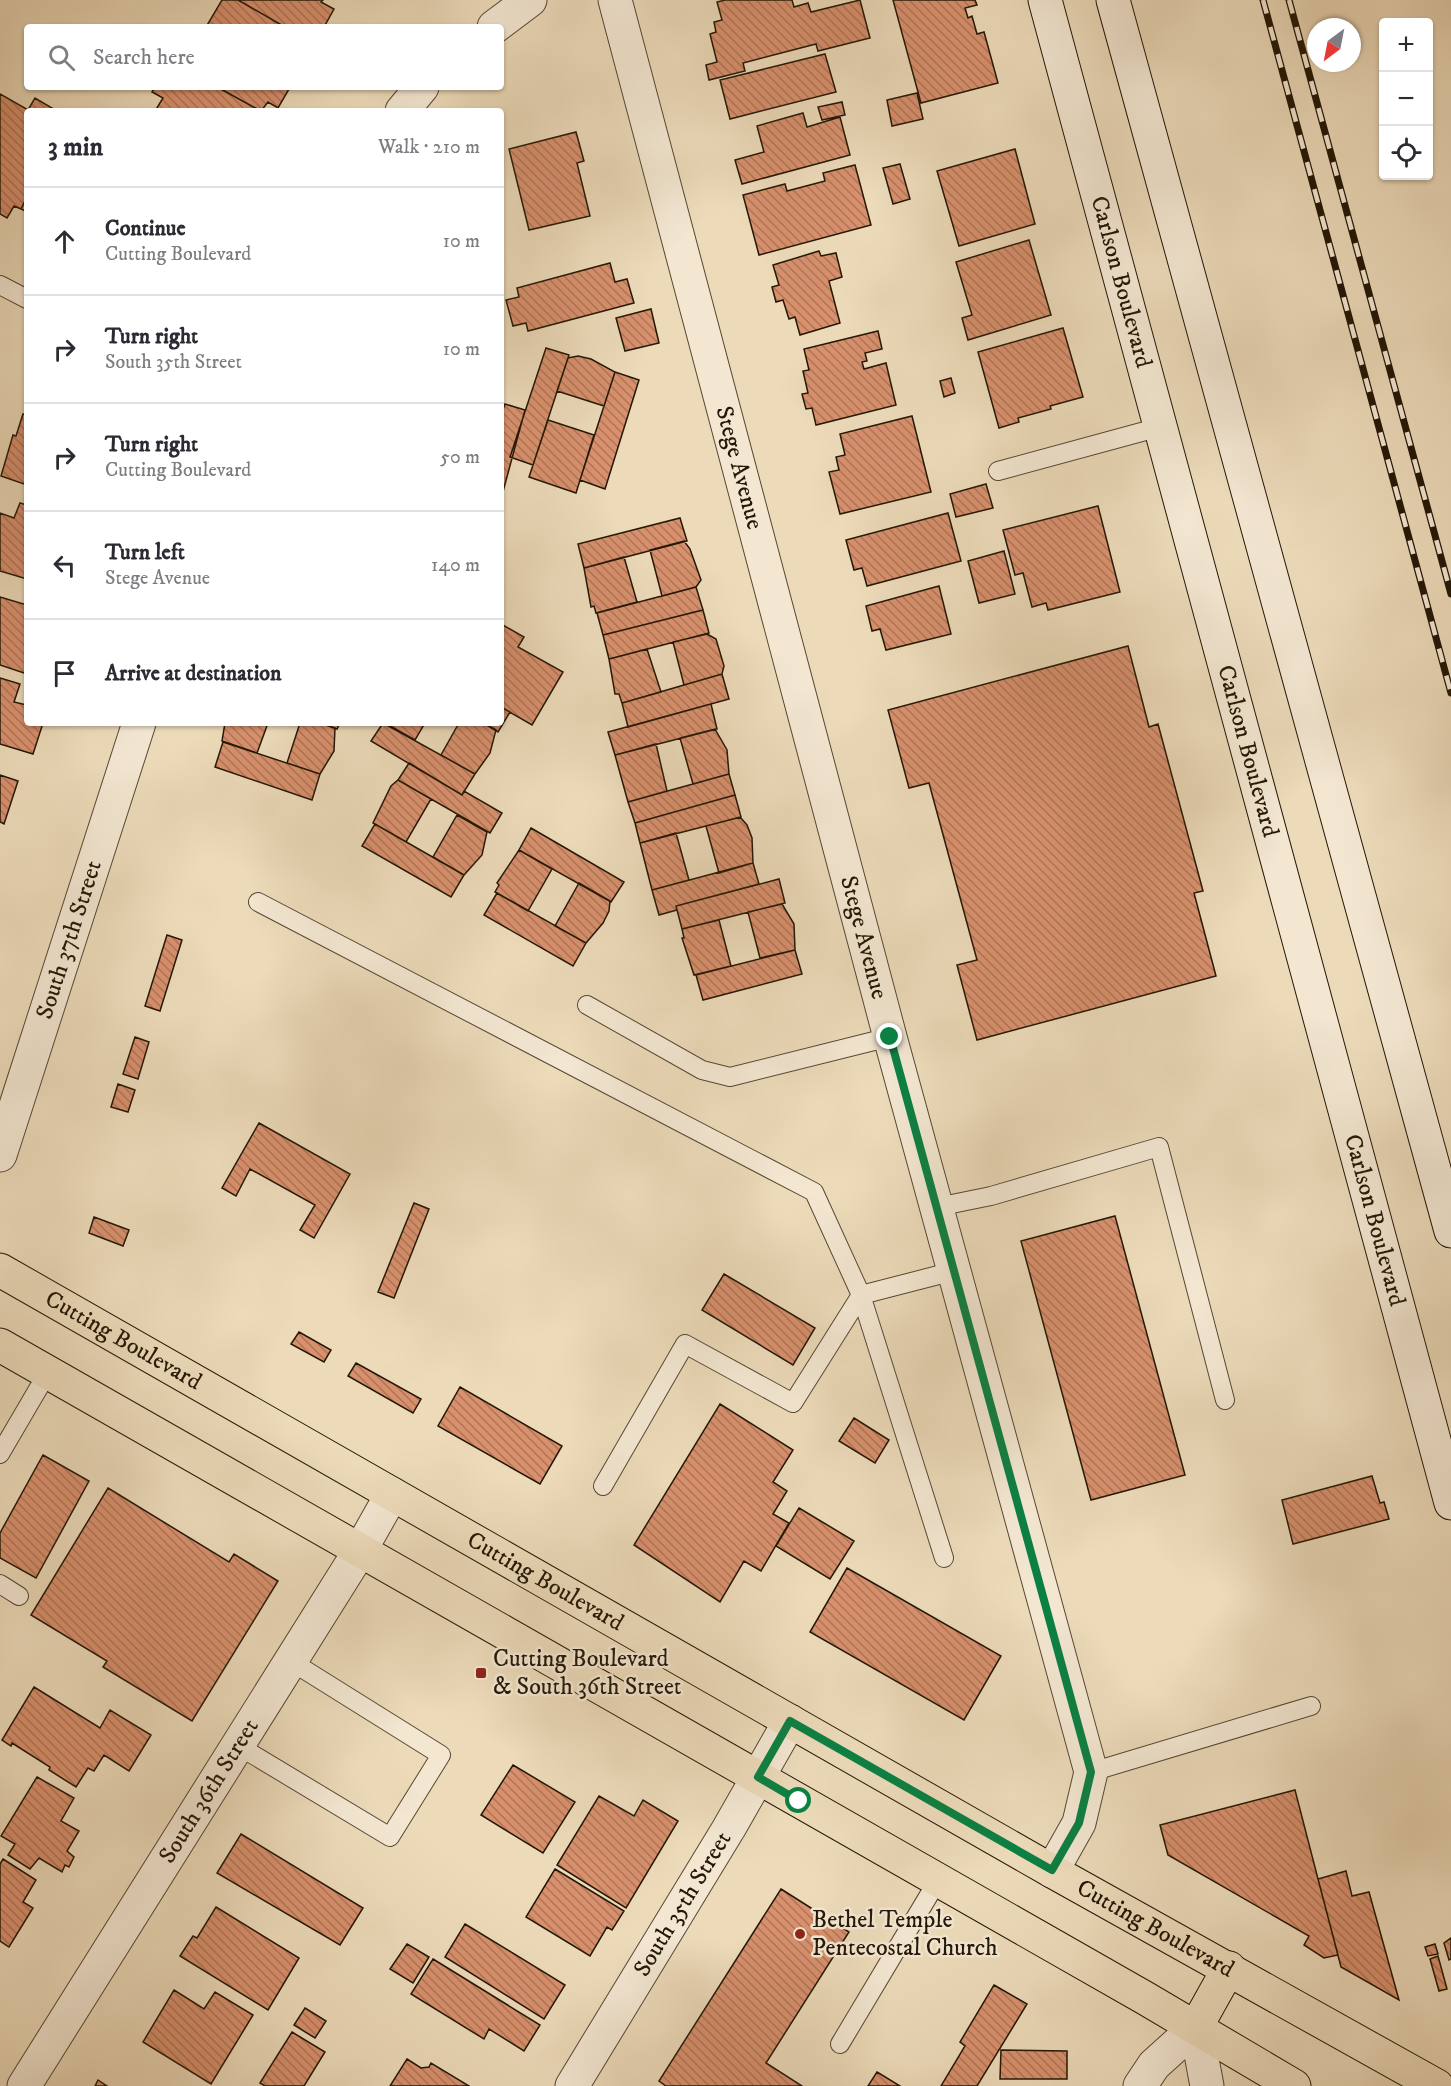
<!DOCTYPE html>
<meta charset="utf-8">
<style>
:root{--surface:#fff;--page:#f7f7f7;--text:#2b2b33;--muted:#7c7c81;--line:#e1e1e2}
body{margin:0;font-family:"IM FELL DW Pica",serif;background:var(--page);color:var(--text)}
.controls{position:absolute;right:18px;top:18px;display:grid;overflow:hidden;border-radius:6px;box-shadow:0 2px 4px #0004}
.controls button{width:54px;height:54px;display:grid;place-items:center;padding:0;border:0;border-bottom:2px solid var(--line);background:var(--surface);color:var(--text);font:30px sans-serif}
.compass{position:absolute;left:1307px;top:18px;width:54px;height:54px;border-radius:50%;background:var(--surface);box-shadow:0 2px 4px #0004;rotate:212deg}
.stop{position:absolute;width:18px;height:18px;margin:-14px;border:4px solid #0b8043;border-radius:50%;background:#fff}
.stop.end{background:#0b8043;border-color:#fff;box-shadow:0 2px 6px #0008}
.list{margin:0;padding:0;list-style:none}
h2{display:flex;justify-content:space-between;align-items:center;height:78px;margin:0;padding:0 24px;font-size:26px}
h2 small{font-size:20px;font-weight:400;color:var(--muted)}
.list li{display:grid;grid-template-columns:39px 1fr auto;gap:18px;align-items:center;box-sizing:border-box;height:108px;padding:0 24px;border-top:2px solid var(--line)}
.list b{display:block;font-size:22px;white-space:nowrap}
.list p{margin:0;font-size:20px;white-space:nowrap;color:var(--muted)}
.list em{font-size:20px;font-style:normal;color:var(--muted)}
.icon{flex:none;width:33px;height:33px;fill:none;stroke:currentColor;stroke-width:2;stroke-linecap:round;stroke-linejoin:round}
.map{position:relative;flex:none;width:1451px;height:2086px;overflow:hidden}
.search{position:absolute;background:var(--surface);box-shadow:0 2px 4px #0004;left:24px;top:24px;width:480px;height:66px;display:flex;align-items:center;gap:15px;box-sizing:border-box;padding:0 21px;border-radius:6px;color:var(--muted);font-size:22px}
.panel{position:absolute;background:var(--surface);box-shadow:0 2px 4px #0004;left:24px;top:108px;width:480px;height:618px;border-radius:6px}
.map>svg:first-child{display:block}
.building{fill:url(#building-back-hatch);stroke:#231706;stroke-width:1.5}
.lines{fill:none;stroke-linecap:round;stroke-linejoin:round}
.service-casing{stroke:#554833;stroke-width:20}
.minor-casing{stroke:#554833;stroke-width:35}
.tertiary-casing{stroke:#554833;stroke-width:35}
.secondary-casing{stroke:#231706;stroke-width:35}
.primary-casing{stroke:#231706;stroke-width:35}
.service{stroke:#f3e7d2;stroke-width:18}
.minor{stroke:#f3e7d2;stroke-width:33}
.tertiary{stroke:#f3e7d2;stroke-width:33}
.secondary{stroke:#f3e7d2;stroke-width:33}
.primary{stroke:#ecdab9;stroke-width:33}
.rail-casing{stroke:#231706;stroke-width:7}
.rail{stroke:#f3e7d2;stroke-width:4.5;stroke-dasharray:14;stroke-linecap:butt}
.route{stroke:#0b8043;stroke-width:8}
.poi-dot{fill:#8f2418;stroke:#f3e7d2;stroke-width:2}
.labels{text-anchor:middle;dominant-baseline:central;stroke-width:5;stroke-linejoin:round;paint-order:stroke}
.street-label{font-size:24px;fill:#231706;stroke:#f3e7d2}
.poi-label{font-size:24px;fill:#231706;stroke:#f3e7d2;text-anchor:start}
</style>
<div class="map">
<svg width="1451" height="2086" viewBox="0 0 1451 2086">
<defs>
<pattern id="building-back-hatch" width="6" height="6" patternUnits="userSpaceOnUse" patternTransform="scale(1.5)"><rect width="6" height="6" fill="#d8906d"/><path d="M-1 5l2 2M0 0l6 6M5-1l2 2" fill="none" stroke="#af7558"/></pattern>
</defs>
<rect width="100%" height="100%" fill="#ecdab9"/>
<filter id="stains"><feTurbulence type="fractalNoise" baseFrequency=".00333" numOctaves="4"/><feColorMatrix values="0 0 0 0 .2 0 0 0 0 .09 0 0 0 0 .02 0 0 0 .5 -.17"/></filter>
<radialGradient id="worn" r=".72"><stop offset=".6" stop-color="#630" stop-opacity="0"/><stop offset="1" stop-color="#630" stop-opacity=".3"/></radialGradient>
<path class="building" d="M 222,0 L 238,0 L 285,27 L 206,27 Z
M 238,0 L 323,0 L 321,2 L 334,9 L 324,27 L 285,27 Z
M 725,0 L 792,0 L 794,7 L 808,3 L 811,12 L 860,0 L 870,38 L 818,51 L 816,44 L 743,63 L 745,71 L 709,80 L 706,65 L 717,62 L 710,34 L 716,32 L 714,22 L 722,20 L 717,2 Z
M 893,0 L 975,0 L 977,5 L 965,8 L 968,18 L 972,16 L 977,34 L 984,32 L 998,83 L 921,103 Z
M 825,54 L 836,92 L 730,119 L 720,80 Z
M 155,87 L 217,87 L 261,111 L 155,111 L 163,98 L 152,92 Z
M 217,87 L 285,87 L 289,89 L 278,108 L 268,102 L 261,111 Z
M 917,93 L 923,119 L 892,126 L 887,100 Z
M 0,94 L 28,110 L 35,98 L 57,111 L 27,111 L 27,197 L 21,209 L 14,206 L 7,218 L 0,214 Z
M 842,102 L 845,115 L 822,120 L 818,107 Z
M 803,113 L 807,127 L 840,117 L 850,155 L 742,184 L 735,160 L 764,152 L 757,126 Z
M 576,132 L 584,161 L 577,163 L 590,216 L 529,230 L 509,149 Z
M 1015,149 L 1035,224 L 959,246 L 937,171 Z
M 900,164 L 910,199 L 893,204 L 883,168 Z
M 855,165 L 871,225 L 759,255 L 743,195 L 785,184 L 787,191 L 825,181 L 823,173 Z
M 27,197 L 27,212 L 21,209 Z
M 1029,240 L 1051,315 L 968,340 L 962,318 L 972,315 L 956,262 Z
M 819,251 L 821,256 L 836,253 L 842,277 L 829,281 L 840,323 L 800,335 L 795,317 L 789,319 L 783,300 L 776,302 L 772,287 L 779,285 L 773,265 Z
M 610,263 L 615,282 L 627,279 L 634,303 L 528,331 L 526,323 L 513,326 L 506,300 L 519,297 L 517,288 Z
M 651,309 L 659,343 L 625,351 L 616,318 Z
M 1063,328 L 1083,397 L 1050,406 L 1051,409 L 1018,418 L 1019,422 L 999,428 L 978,352 Z
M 878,331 L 882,349 L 865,353 L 867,361 L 862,362 L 864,369 L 886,363 L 896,405 L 816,425 L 812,408 L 806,409 L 802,394 L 808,393 L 803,371 L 809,370 L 804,349 Z
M 546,348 L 569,355 L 533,465 L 510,457 Z
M 578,356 L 591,359 L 615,372 L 604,406 L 557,391 L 568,358 Z
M 615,372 L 639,380 L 605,489 L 580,480 Z
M 951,378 L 955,393 L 944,397 L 940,381 Z
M 505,404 L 525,410 L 501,499 L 501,415 Z
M 23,414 L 27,415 L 27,485 L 1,476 L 13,435 L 16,436 Z
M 912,416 L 931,492 L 840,514 L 829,472 L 839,470 L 836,457 L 845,455 L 840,434 Z
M 548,420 L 594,435 L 576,493 L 529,477 Z
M 986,484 L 993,508 L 956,517 L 950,494 Z
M 20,503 L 27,505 L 27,579 L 0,571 L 0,513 L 14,518 Z
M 1098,506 L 1120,592 L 1048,610 L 1046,603 L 1032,607 L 1023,573 L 1015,575 L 1003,530 Z
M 948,513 L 961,561 L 867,586 L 862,568 L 854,570 L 846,540 Z
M 680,518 L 687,541 L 584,568 L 578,544 Z
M 684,541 L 690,549 L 701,580 L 696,587 L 662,596 L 650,550 Z
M 1004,551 L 1015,594 L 979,603 L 968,561 Z
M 624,557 L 637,602 L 596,613 L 594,606 L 591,607 L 584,568 Z
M 939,586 L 951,634 L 886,650 L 880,629 L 872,631 L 866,606 Z
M 696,587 L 703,610 L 603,635 L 597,613 Z
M 0,597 L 27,605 L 27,674 L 0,665 Z
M 703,610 L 709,633 L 609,659 L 603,635 Z
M 501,624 L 524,637 L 518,647 L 563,672 L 532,725 L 501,707 Z
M 707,634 L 716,639 L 724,666 L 722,674 L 684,685 L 673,642 Z
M 1128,646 L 1149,727 L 1158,724 L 1203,891 L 1194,893 L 1216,976 L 977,1040 L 957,965 L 977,960 L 929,783 L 909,788 L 888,710 Z
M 647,649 L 661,692 L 622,703 L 619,694 L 615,694 L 609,659 Z
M 722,674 L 729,699 L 628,727 L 622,703 Z
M 0,678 L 20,684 L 14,702 L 27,705 L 27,723 L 43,723 L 33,754 L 0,744 Z
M 711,704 L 717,729 L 615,755 L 608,732 Z
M 501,707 L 510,712 L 498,732 L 483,723 L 501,723 Z
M 225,723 L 268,723 L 257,753 L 222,741 Z
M 300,723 L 320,723 L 335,728 L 334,751 L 320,774 L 287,763 Z
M 320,723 L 340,723 L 337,729 Z
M 383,723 L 475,774 L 462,795 L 371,741 Z
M 385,723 L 425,723 L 415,740 Z
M 459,723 L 483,723 L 496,730 L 490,753 L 475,774 L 441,755 Z
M 715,729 L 727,750 L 729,774 L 693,784 L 680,738 Z
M 223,742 L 320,774 L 312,800 L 215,767 Z
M 656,744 L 667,791 L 628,802 L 615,755 Z
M 409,763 L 462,795 L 464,791 L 502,813 L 490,833 L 398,780 Z
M 729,774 L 735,795 L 635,823 L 628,802 Z
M 0,775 L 18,781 L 4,824 L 0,822 Z
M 398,780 L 431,799 L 406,842 L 373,823 L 391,786 Z
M 735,795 L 741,817 L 640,843 L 635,823 Z
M 457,815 L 487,832 L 482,855 L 464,875 L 433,857 Z
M 740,817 L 747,825 L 752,838 L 753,863 L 719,873 L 706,826 Z
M 375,824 L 464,875 L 451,897 L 362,846 Z
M 531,828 L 624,882 L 611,902 L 519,850 Z
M 676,833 L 689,880 L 652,890 L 640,843 Z
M 519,850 L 552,869 L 528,911 L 495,892 L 499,885 L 497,883 Z
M 753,863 L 759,884 L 676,906 L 677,910 L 659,915 L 652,890 Z
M 779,879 L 785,903 L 682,929 L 676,906 Z
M 579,883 L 610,901 L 609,911 L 603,923 L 586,943 L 555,926 Z
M 497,893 L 586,943 L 573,966 L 484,915 Z
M 782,904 L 794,924 L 795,950 L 760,958 L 748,912 Z
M 719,920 L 731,966 L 694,975 L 682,938 L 684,938 L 682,929 Z
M 167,935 L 182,940 L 160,1011 L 145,1006 Z
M 795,950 L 802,974 L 703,1000 L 696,975 Z
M 135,1037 L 149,1042 L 138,1079 L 123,1074 Z
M 118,1084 L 135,1090 L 128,1112 L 111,1107 Z
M 259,1123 L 350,1174 L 314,1238 L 300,1230 L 315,1205 L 250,1169 L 236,1196 L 222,1188 Z
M 414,1203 L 429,1209 L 394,1298 L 378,1292 Z
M 1115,1216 L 1185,1475 L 1091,1500 L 1021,1241 Z
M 94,1217 L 129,1230 L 123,1246 L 89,1233 Z
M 724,1274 L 815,1328 L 793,1365 L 702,1310 Z
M 299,1332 L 331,1350 L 324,1362 L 291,1344 Z
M 356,1363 L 421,1399 L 413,1413 L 348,1376 Z
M 460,1387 L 562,1446 L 540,1484 L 438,1426 Z
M 720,1404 L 793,1450 L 773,1482 L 787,1491 L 773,1514 L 789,1523 L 761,1571 L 744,1561 L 720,1602 L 634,1545 Z
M 854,1418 L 889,1440 L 875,1463 L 839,1441 Z
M 43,1455 L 89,1481 L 36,1578 L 0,1558 L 0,1533 Z
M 1372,1476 L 1380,1503 L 1384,1502 L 1389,1519 L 1293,1544 L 1282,1500 Z
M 108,1488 L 229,1562 L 234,1554 L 278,1581 L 192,1721 L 103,1667 L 107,1661 L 31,1615 Z
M 799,1508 L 854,1541 L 830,1579 L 776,1546 Z
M 847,1568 L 1001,1656 L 964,1720 L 810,1632 Z
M 34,1687 L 100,1728 L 110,1710 L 151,1735 L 129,1771 L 104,1755 L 94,1771 L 88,1768 L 76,1787 L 49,1770 L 50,1767 L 12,1743 L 11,1746 L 2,1740 Z
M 513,1765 L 575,1802 L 543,1853 L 481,1815 Z
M 37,1777 L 74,1798 L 61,1821 L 79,1831 L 67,1851 L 74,1857 L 69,1867 L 65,1865 L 62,1872 L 39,1858 L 30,1869 L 8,1855 L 15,1844 L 1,1836 Z
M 1295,1790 L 1318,1879 L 1338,1955 L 1324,1958 L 1304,1945 L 1309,1936 L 1168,1855 L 1160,1825 Z
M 599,1796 L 634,1816 L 643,1800 L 678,1821 L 626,1908 L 557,1865 Z
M 241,1834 L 363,1908 L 340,1945 L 217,1873 Z
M 3,1859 L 36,1880 L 23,1902 L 33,1908 L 9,1947 L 0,1941 L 0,1864 Z
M 555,1869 L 624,1911 L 612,1930 L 607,1927 L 590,1956 L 526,1917 Z
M 1346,1871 L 1352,1896 L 1369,1892 L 1399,2000 L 1341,1967 L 1318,1879 Z
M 781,1889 L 849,1932 L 766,2063 L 802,2086 L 666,2086 L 659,2081 Z
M 216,1907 L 299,1958 L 268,2010 L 180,1956 L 193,1936 L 197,1938 Z
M 465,1924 L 565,1985 L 544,2019 L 445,1957 Z
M 1451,1938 L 1451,1959 L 1449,1960 L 1444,1943 Z
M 407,1944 L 429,1957 L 413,1983 L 390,1969 Z
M 1435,1944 L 1438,1954 L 1428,1956 L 1425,1947 Z
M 1438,1956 L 1447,1989 L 1439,1991 L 1430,1959 Z
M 433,1959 L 540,2025 L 524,2051 L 489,2029 L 484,2039 L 411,1994 Z
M 994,1985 L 1027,2004 L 977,2086 L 941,2086 L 965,2046 L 960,2042 Z
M 174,1990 L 204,2009 L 215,1992 L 253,2015 L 211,2084 L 143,2042 Z
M 305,2008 L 326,2021 L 315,2038 L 294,2025 Z
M 292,2032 L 325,2052 L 304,2086 L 265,2086 L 260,2083 Z
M 1001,2050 L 1067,2051 L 1067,2079 L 1000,2079 Z
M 407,2059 L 421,2068 L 429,2067 L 431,2063 L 469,2086 L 390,2086 Z
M 877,2072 L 900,2086 L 868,2086 Z
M 98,2080 L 107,2086 L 95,2086 Z"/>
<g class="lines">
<defs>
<path id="service" d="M 0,285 L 27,299
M 998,471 L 1160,427
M 258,902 L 814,1192 L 861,1295 L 793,1403 L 685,1344 L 603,1486
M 587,1005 L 702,1070 L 730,1077 L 890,1037
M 937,1207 L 991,1196 L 1159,1147 L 1225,1400
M 0,1454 L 48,1372
M 944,1558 L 861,1295 L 954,1271
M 0,1584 L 19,1596
M 237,1745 L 390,1837 L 441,1755 L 289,1660
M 1091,1772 L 1311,1706
M 840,2044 L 938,1880"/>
<g id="minor">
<path id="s1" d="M 615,0 L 890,1037 L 1091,1772 L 1079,1823 L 1052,1871"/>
<path d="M 1196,2027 L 1207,2086"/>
<path id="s2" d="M 24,2086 L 361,1549 L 392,1494"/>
<path id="s3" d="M 572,2086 L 729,1828 L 790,1721"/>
<path d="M 1140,2086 L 1154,2065 L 1196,2027"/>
</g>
<g id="tertiary">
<path d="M 494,27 L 530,0"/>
<path d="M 402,111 L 422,87"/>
<path id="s4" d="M 0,1155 L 139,723"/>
</g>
<g id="secondary">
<path id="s5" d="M 1045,0 L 1451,1503"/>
<path d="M 1113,0 L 1451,1231"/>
</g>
<g id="primary">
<path id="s6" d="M 0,1270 L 1052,1871 L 1437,2086"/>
<path d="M 0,1345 L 1145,1998 L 1294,2086"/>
<path d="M 1196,2027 L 1229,1968"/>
</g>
</defs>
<use href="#service" class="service-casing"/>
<use href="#minor" class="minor-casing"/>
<use href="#tertiary" class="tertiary-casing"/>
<use href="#secondary" class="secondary-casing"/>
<use href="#primary" class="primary-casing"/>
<use href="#service" class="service"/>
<use href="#minor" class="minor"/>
<use href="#tertiary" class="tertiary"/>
<use href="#secondary" class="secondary"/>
<use href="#primary" class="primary"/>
<defs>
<path id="rail" d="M 1263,0 L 1451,693
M 1289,0 L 1451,594"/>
</defs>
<use href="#rail" class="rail-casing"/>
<use href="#rail" class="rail"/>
</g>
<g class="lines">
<path class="route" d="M 799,1801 L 758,1777 L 790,1721 L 1052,1870 L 1079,1823 L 1091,1772 L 890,1037"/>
</g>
<g class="poi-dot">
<rect x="475" y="1667" width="12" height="12" rx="3"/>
<circle cx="800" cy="1934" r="6"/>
</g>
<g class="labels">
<g class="street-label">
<text stroke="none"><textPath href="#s5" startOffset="292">Carlson Boulevard</textPath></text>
<text stroke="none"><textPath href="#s1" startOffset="484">Stege Avenue</textPath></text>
<text stroke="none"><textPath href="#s5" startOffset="778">Carlson Boulevard</textPath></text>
<text stroke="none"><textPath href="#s4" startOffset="226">South 37th Street</textPath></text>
<text stroke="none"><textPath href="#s1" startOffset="970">Stege Avenue</textPath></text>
<text stroke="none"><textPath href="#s5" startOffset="1264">Carlson Boulevard</textPath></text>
<text stroke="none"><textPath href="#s6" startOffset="142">Cutting Boulevard</textPath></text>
<text stroke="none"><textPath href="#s6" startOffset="628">Cutting Boulevard</textPath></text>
<text stroke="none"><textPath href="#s2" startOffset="348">South 36th Street</textPath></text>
<text stroke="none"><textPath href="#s3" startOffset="213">South 35th Street</textPath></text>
<text stroke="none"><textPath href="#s6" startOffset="1330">Cutting Boulevard</textPath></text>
</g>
<g class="poi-label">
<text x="493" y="1659">Cutting Boulevard<tspan x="493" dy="28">&amp; South 36th Street</tspan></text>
<text x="812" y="1920">Bethel Temple<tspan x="812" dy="28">Pentecostal Church</tspan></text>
</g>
</g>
<rect width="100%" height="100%" filter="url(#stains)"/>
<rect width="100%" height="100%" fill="url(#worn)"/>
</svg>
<div class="controls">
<button>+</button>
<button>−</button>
<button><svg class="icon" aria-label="locate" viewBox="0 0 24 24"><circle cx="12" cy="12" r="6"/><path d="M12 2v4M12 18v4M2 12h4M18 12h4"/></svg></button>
</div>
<svg class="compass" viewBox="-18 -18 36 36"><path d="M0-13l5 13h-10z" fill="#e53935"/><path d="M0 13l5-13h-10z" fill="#7c7c81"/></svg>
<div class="stop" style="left:799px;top:1801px"></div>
<div class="stop end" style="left:890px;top:1037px"></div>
<div class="search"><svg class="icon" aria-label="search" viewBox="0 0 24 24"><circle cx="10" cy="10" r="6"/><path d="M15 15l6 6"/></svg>Search here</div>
<section class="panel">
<h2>3 min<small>Walk · 210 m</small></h2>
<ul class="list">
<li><svg class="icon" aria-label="ahead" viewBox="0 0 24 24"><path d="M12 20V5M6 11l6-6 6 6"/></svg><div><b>Continue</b><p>Cutting Boulevard</p></div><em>10 m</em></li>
<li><svg class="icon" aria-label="right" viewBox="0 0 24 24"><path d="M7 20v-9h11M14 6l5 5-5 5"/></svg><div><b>Turn right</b><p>South 35th Street</p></div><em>10 m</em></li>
<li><svg class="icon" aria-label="right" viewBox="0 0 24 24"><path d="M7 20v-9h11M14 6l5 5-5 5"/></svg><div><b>Turn right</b><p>Cutting Boulevard</p></div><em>50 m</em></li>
<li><svg class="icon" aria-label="left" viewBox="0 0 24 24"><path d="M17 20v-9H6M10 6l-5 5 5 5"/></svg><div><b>Turn left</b><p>Stege Avenue</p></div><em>140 m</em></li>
<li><svg class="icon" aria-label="arrive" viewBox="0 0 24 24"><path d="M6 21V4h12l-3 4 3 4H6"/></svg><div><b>Arrive at destination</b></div></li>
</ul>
</section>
</div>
